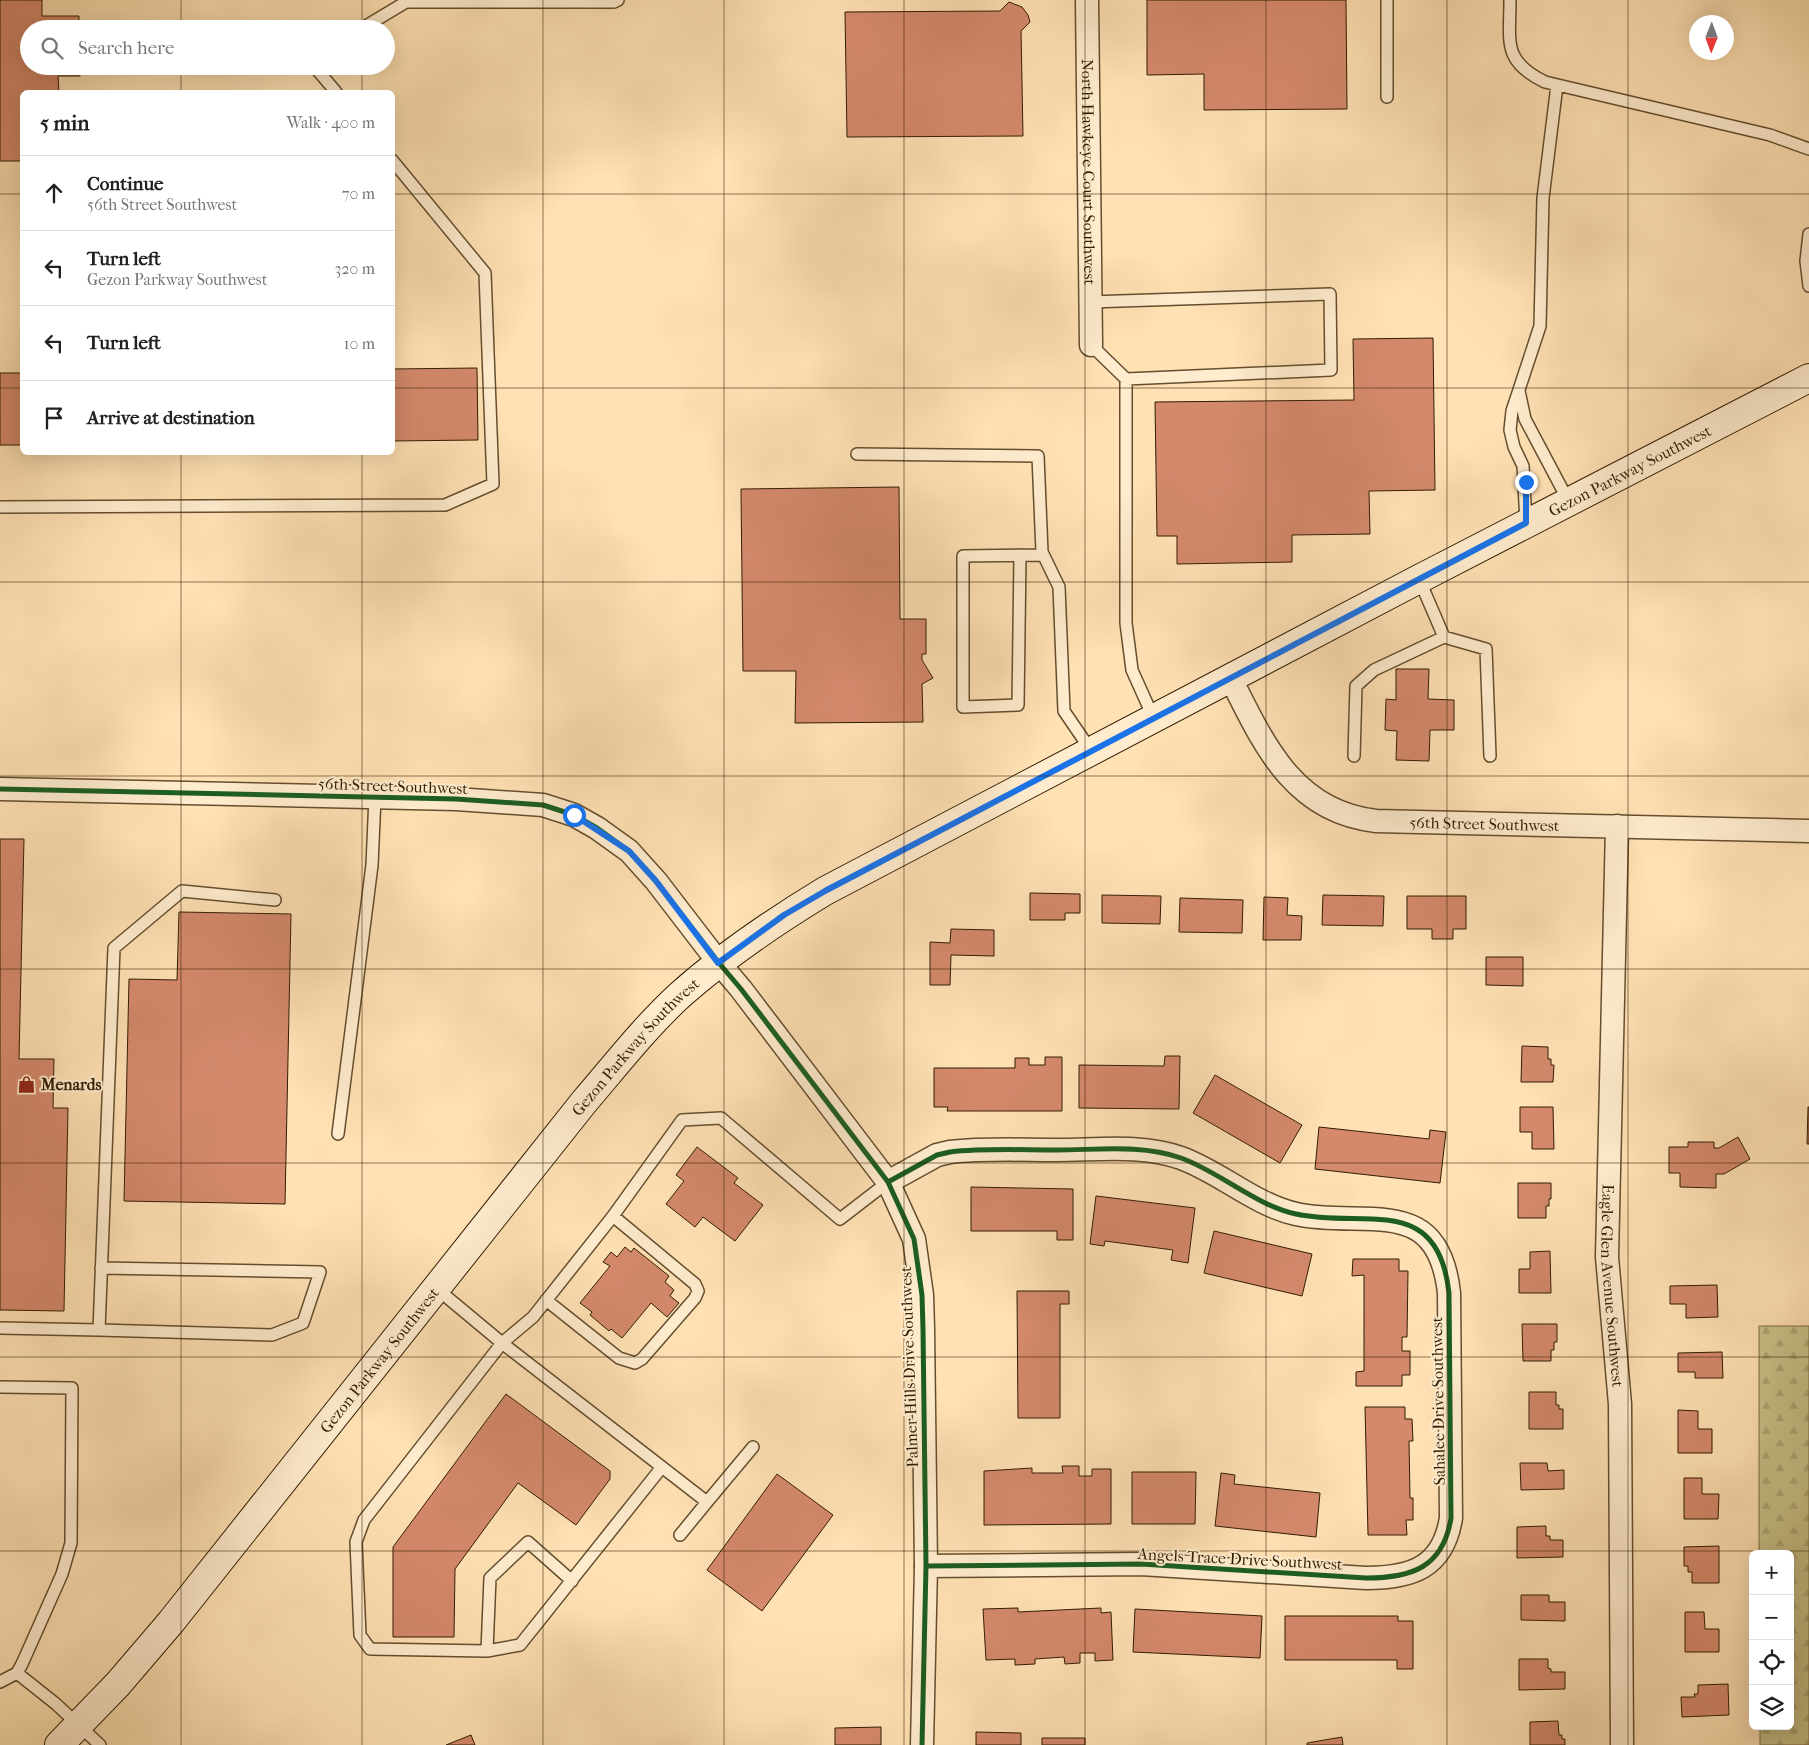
<!DOCTYPE html>
<meta charset="utf-8">
<style>
:root{--surface:#fff;--page:#f6f6f6;--text:#202124;--muted:#757577;--line:#e0e0e0}
body{margin:0;font-family:"IM FELL French Canon",serif;background:var(--page);color:var(--text)}
.controls{position:absolute;right:15px;bottom:15px;display:grid;overflow:hidden;border-radius:8px;box-shadow:0 5px 20px #0002}
.controls button{width:45px;height:45px;display:grid;place-items:center;padding:0;border:0;border-bottom:1px solid var(--line);background:var(--surface);color:var(--text);font:25px sans-serif}
.compass{position:absolute;left:1689px;top:15px;width:45px;height:45px;border-radius:50%;background:var(--surface);box-shadow:0 5px 20px #0002;rotate:181deg}
.stop{position:absolute;width:15px;height:15px;margin:-11px;border:4px solid #1a73e8;border-radius:50%;background:#fff}
.stop.end{background:#1a73e8;border-color:#fff;box-shadow:0 1px 5px #0008}
.list{margin:0;padding:0;list-style:none}
h2{display:flex;justify-content:space-between;align-items:center;height:65px;margin:0;padding:0 20px;font-size:21px}
h2 small{font-size:16px;font-weight:400;color:var(--muted)}
.list li{display:grid;grid-template-columns:32px 1fr auto;gap:15px;align-items:center;box-sizing:border-box;height:75px;padding:0 20px;border-top:1px solid var(--line)}
.list b{display:block;font-size:19px;white-space:nowrap}
.list p{margin:0;font-size:16px;white-space:nowrap;color:var(--muted)}
.list em{font-size:16px;font-style:normal;color:var(--muted)}
.icon{flex:none;width:28px;height:28px;fill:none;stroke:currentColor;stroke-width:2;stroke-linecap:round;stroke-linejoin:round}
.map{position:relative;flex:none;width:1809px;height:1745px;overflow:hidden}
.search{position:absolute;background:var(--surface);box-shadow:0 5px 20px #0002;left:20px;top:20px;width:375px;height:55px;display:flex;align-items:center;gap:12px;box-sizing:border-box;padding:0 18px;border-radius:28px;color:var(--muted);font-size:19px}
.panel{position:absolute;background:var(--surface);box-shadow:0 5px 20px #0002;left:20px;top:90px;width:375px;height:365px;border-radius:8px}
.map>svg:first-child{display:block}
.forest{fill:url(#forest-firs);stroke:#7c6f45}
.building{fill:#d4896b;stroke:#311d02}
.lines{fill:none;stroke-linecap:round;stroke-linejoin:round}
.lane-casing{stroke:#644e2e;stroke-width:14}
.street-casing{stroke:#644e2e;stroke-width:25}
.secondary-casing{stroke:#311d02;stroke-width:30}
.lane{stroke:#ffecce;stroke-width:11}
.street{stroke:#ffecce;stroke-width:22}
.secondary{stroke:#ffecce;stroke-width:28}
.cycleway-casing{stroke:#ffecce;stroke-width:8}
.cycleway{stroke:#1b5e20;stroke-width:5}
.route{stroke:#1a73e8;stroke-width:6}
.grid{fill:none;stroke:#311d02;stroke-width:1;stroke-opacity:0.55}
.labels{text-anchor:middle;dominant-baseline:central;stroke-width:4;stroke-linejoin:round;paint-order:stroke}
.street-label{font-size:16px;fill:#311d02;stroke:#ffecce}
.poi-label{font-size:16px;font-weight:bold;fill:#311d02;stroke:#ffecce;text-anchor:start}
</style>
<div class="map">
<svg width="1809" height="1745" viewBox="0 0 1809 1745">
<defs>
<pattern id="forest-firs" width="22" height="20" patternUnits="userSpaceOnUse" patternTransform="scale(1.25)"><rect width="22" height="20" fill="#c8c188"/><path d="M5 1l3.5 6h-7zM16 11l3.5 6h-7z" fill="#aca574"/></pattern>
</defs>
<rect width="100%" height="100%" fill="#ffe1b3"/>
<filter id="stains"><feTurbulence type="fractalNoise" baseFrequency=".004" numOctaves="4"/><feColorMatrix values="0 0 0 0 .2 0 0 0 0 .09 0 0 0 0 .02 0 0 0 .5 -.17"/></filter>
<radialGradient id="worn" r=".72"><stop offset=".6" stop-color="#630" stop-opacity="0"/><stop offset="1" stop-color="#630" stop-opacity=".3"/></radialGradient>
<path class="forest" d="M 1759,1326 L 1809,1326 L 1809,1745 L 1760,1745 L 1760,1726 L 1790,1726 L 1790,1554 L 1759,1554 Z"/>
<path class="building" d="M 0,0 L 42,0 L 42,16 L 79,16 L 79,29 L 29,29 L 29,66 L 80,66 L 80,76 L 58,76 L 59,92 L 22,92 L 22,161 L 0,161 Z
M 1147,0 L 1346,0 L 1347,109 L 1204,110 L 1204,74 L 1147,75 Z
M 1009,2 L 1022,7 L 1028,15 L 1030,22 L 1021,31 L 1023,136 L 847,137 L 845,12 L 1000,11 Z
M 1433,338 L 1435,490 L 1369,491 L 1370,534 L 1292,535 L 1292,562 L 1177,564 L 1177,536 L 1157,536 L 1155,402 L 1354,400 L 1353,339 Z
M 477,368 L 478,440 L 392,441 L 392,369 Z
M 0,373 L 22,373 L 22,445 L 0,445 Z
M 899,487 L 900,619 L 926,619 L 926,654 L 922,654 L 922,660 L 933,678 L 922,684 L 923,722 L 795,723 L 796,671 L 743,671 L 741,489 Z
M 1396,669 L 1429,669 L 1428,699 L 1454,700 L 1454,730 L 1430,730 L 1429,761 L 1396,760 L 1397,731 L 1385,730 L 1386,699 L 1396,700 Z
M 0,839 L 24,839 L 19,1059 L 54,1059 L 53,1108 L 68,1108 L 64,1311 L 0,1310 Z
M 1030,893 L 1080,894 L 1080,913 L 1065,913 L 1065,920 L 1030,920 Z
M 1102,895 L 1161,896 L 1160,924 L 1102,923 Z
M 1323,895 L 1384,896 L 1383,926 L 1322,925 Z
M 1407,896 L 1466,896 L 1466,929 L 1453,929 L 1453,939 L 1432,939 L 1432,929 L 1407,929 Z
M 1264,897 L 1288,898 L 1287,915 L 1302,916 L 1301,940 L 1263,940 Z
M 1180,898 L 1243,900 L 1242,933 L 1179,932 Z
M 179,912 L 291,914 L 285,1204 L 124,1201 L 129,979 L 177,980 Z
M 951,929 L 994,930 L 994,956 L 951,955 L 950,985 L 930,985 L 930,942 L 950,943 Z
M 1486,957 L 1523,957 L 1523,986 L 1486,985 Z
M 1522,1046 L 1548,1047 L 1548,1059 L 1551,1059 L 1551,1065 L 1554,1065 L 1553,1082 L 1521,1082 Z
M 1165,1056 L 1180,1056 L 1179,1109 L 1079,1108 L 1079,1065 L 1164,1066 Z
M 1045,1057 L 1062,1057 L 1062,1111 L 947,1111 L 948,1107 L 934,1107 L 934,1068 L 1015,1068 L 1015,1058 L 1029,1058 L 1029,1065 L 1045,1065 Z
M 1215,1075 L 1302,1125 L 1280,1163 L 1193,1113 Z
M 1520,1107 L 1553,1107 L 1554,1149 L 1532,1149 L 1532,1132 L 1520,1132 Z
M 1808,1107 L 1809,1107 L 1809,1144 L 1807,1144 Z
M 1319,1127 L 1429,1139 L 1430,1130 L 1446,1132 L 1440,1183 L 1315,1169 Z
M 1738,1137 L 1750,1159 L 1724,1174 L 1716,1174 L 1716,1188 L 1680,1187 L 1680,1173 L 1669,1173 L 1669,1147 L 1688,1147 L 1688,1142 L 1714,1142 L 1714,1148 L 1719,1148 Z
M 697,1147 L 738,1178 L 734,1183 L 763,1205 L 735,1241 L 703,1217 L 695,1227 L 666,1204 L 684,1181 L 676,1175 Z
M 1518,1183 L 1551,1183 L 1551,1199 L 1549,1199 L 1549,1206 L 1546,1206 L 1546,1218 L 1518,1218 Z
M 971,1187 L 1073,1189 L 1073,1240 L 1057,1240 L 1057,1231 L 971,1231 Z
M 1096,1196 L 1195,1208 L 1188,1263 L 1171,1260 L 1173,1250 L 1105,1241 L 1104,1246 L 1090,1244 Z
M 1214,1231 L 1312,1254 L 1302,1296 L 1204,1273 Z
M 625,1247 L 631,1252 L 634,1248 L 669,1276 L 665,1282 L 674,1290 L 670,1296 L 679,1303 L 667,1317 L 651,1303 L 622,1338 L 611,1329 L 609,1331 L 590,1315 L 592,1312 L 580,1303 L 610,1266 L 603,1262 L 611,1252 L 617,1257 Z
M 1550,1251 L 1551,1293 L 1519,1293 L 1519,1269 L 1530,1269 L 1530,1252 Z
M 1353,1259 L 1399,1259 L 1399,1271 L 1408,1271 L 1407,1337 L 1402,1337 L 1402,1351 L 1410,1351 L 1410,1375 L 1402,1375 L 1402,1386 L 1356,1386 L 1356,1372 L 1364,1371 L 1364,1275 L 1352,1276 Z
M 1717,1285 L 1718,1317 L 1686,1318 L 1686,1304 L 1670,1304 L 1670,1286 Z
M 1017,1291 L 1069,1291 L 1069,1304 L 1060,1304 L 1060,1418 L 1018,1418 Z
M 1522,1324 L 1557,1324 L 1557,1342 L 1554,1342 L 1554,1350 L 1551,1350 L 1551,1361 L 1523,1361 Z
M 1722,1352 L 1723,1378 L 1695,1378 L 1695,1372 L 1678,1372 L 1678,1353 Z
M 1529,1392 L 1556,1392 L 1556,1405 L 1559,1405 L 1559,1409 L 1563,1409 L 1563,1429 L 1529,1429 Z
M 506,1394 L 610,1471 L 610,1479 L 576,1525 L 518,1483 L 455,1569 L 454,1637 L 393,1637 L 393,1547 Z
M 1365,1407 L 1405,1407 L 1405,1419 L 1412,1419 L 1413,1441 L 1409,1441 L 1410,1498 L 1413,1498 L 1413,1520 L 1406,1520 L 1407,1535 L 1368,1535 Z
M 1678,1410 L 1698,1411 L 1698,1429 L 1712,1429 L 1712,1453 L 1678,1453 Z
M 1520,1463 L 1547,1463 L 1548,1471 L 1564,1470 L 1564,1489 L 1521,1490 Z
M 1062,1466 L 1079,1466 L 1079,1476 L 1092,1476 L 1092,1469 L 1111,1469 L 1111,1524 L 984,1525 L 984,1471 L 1032,1468 L 1032,1473 L 1063,1473 Z
M 1132,1472 L 1196,1472 L 1195,1524 L 1132,1524 Z
M 1221,1473 L 1235,1475 L 1234,1484 L 1320,1493 L 1316,1537 L 1215,1526 Z
M 777,1474 L 833,1515 L 762,1611 L 707,1570 Z
M 1684,1478 L 1702,1478 L 1702,1494 L 1719,1494 L 1718,1519 L 1684,1519 Z
M 1546,1526 L 1546,1536 L 1550,1536 L 1550,1540 L 1563,1540 L 1563,1557 L 1517,1558 L 1517,1527 Z
M 1719,1546 L 1719,1583 L 1692,1583 L 1692,1572 L 1688,1572 L 1688,1566 L 1684,1566 L 1684,1547 Z
M 1521,1595 L 1549,1595 L 1549,1602 L 1565,1602 L 1565,1621 L 1521,1620 Z
M 1018,1608 L 1018,1612 L 1101,1608 L 1101,1613 L 1111,1612 L 1113,1660 L 1095,1661 L 1095,1653 L 1080,1653 L 1080,1663 L 1065,1664 L 1064,1657 L 1035,1659 L 1035,1664 L 1015,1665 L 1015,1659 L 986,1660 L 983,1609 Z
M 1135,1609 L 1262,1616 L 1260,1658 L 1133,1652 Z
M 1685,1612 L 1704,1612 L 1705,1629 L 1719,1629 L 1719,1652 L 1685,1652 Z
M 1285,1616 L 1398,1616 L 1398,1621 L 1413,1621 L 1413,1669 L 1397,1669 L 1397,1660 L 1285,1660 Z
M 1519,1659 L 1548,1659 L 1548,1668 L 1551,1669 L 1551,1672 L 1565,1672 L 1565,1689 L 1519,1690 Z
M 1728,1684 L 1729,1715 L 1682,1717 L 1681,1697 L 1695,1697 L 1694,1694 L 1698,1694 L 1698,1685 Z
M 1558,1721 L 1559,1735 L 1562,1735 L 1562,1739 L 1565,1739 L 1565,1745 L 1530,1745 L 1530,1722 Z
M 881,1727 L 881,1745 L 835,1745 L 835,1728 Z
M 976,1732 L 1021,1733 L 1021,1745 L 976,1745 Z
M 471,1735 L 475,1745 L 446,1745 Z
M 1342,1737 L 1343,1745 L 1307,1745 L 1307,1743 Z
M 1042,1738 L 1085,1738 L 1085,1745 L 1042,1745 Z"/>
<g class="lines">
<defs>
<path id="lane" d="M 1387,0 L 1387,97
M 1510,0 C 1510,42 1502,61 1545,82 L 1770,135 L 1809,149
M 361,29 L 406,2 L 614,2 L 618,0
M 314,66 L 336,92
M 1809,234 L 1806,261 L 1809,286
M 1090,302 L 1330,294 L 1331,370 L 1126,379 L 1126,623 L 1132,670 L 1154,719
M 1091,345 L 1126,379
M 1519,391 L 1525,419 L 1569,502
M 857,454 L 1038,456 L 1042,552 L 1059,587 L 1064,711 L 1092,752
M 0,507 L 445,505 L 493,484 L 485,273 L 392,160
M 1526,522 L 1523,466 L 1514,447 L 1510,430 L 1512,411 L 1540,326 L 1543,198 L 1557,85
M 1020,555 L 1018,705 L 963,707 L 963,556 L 1043,555
M 1419,579 L 1444,637 L 1486,649 L 1490,756
M 1354,756 L 1356,686 L 1374,670 L 1444,637
M 338,1134 L 372,865 L 375,797
M 613,1216 L 682,1120 L 721,1118 L 840,1219 L 888,1182
M 436,1288 L 502,1343 L 707,1502 L 680,1535
M 546,1300 L 619,1358 L 635,1363 L 642,1359 L 695,1298 L 698,1291 L 695,1284 L 613,1216 L 533,1317 L 502,1343 L 364,1520 L 356,1542 L 360,1635 L 370,1649 L 487,1651 L 520,1645 L 662,1467
M 0,1328 L 99,1330 L 114,948 L 182,891 L 275,900
M 99,1330 L 272,1335 L 303,1323 L 320,1272 L 101,1268
M 0,1387 L 72,1388 L 71,1543 L 62,1574 L 22,1664 L 17,1673 L 0,1682
M 707,1502 L 753,1447
M 487,1651 L 490,1578 L 528,1542 L 572,1581
M 17,1673 L 56,1704 L 100,1745"/>
<g id="street">
<path id="s1" d="M 1087,0 L 1091,345"/>
<path id="s2" d="M 1231,679 C 1264,745 1294,812 1376,821 L 1809,831"/>
<path d="M 0,789 L 456,799 L 543,805 L 574,815 L 597,828 L 629,851 L 656,881 L 719,963 L 741,989 L 888,1182 L 914,1239 L 922,1295 L 923,1329 L 926,1566 L 922,1745"/>
<path id="s3" d="M 1617,826 L 1607,1257 L 1620,1404 L 1622,1745"/>
<path d="M 888,1182 L 937,1155 L 950,1152 C 985,1148 1021,1150 1057,1150 C 1097,1150 1142,1144 1181,1158 C 1220,1172 1255,1205 1296,1214 C 1365,1229 1438,1192 1449,1293 L 1451,1518 C 1443,1568 1411,1578 1366,1578 L 1141,1564 L 926,1566"/>
</g>
<g id="secondary">
<path id="s4" d="M 59,1745 L 118,1684 L 171,1622 L 584,1102 C 615,1066 645,1027 680,995 C 725,955 774,922 825,891 L 1419,579 L 1809,378"/>
</g>
</defs>
<use href="#lane" class="lane-casing"/>
<use href="#street" class="street-casing"/>
<use href="#secondary" class="secondary-casing"/>
<use href="#lane" class="lane"/>
<use href="#street" class="street"/>
<use href="#secondary" class="secondary"/>
<defs>
<path id="cycleway" d="M 0,789 L 456,799 L 543,805 L 574,815 L 597,828 L 629,851 L 656,881 L 719,963 L 741,989 L 888,1182 L 914,1239 L 922,1295 L 923,1329 L 926,1566 L 922,1745
M 888,1182 L 937,1155 L 950,1152 C 985,1148 1021,1150 1057,1150 C 1097,1150 1142,1144 1181,1158 C 1220,1172 1255,1205 1296,1214 C 1365,1229 1438,1192 1449,1293 L 1451,1518 C 1443,1568 1411,1578 1366,1578 L 1141,1564 L 926,1566"/>
</defs>
<use href="#cycleway" class="cycleway-casing"/>
<use href="#cycleway" class="cycleway"/>
</g>
<g class="lines">
<path class="route" d="M 574,815 L 629,851 L 656,881 L 718,963 L 784,915 L 825,891 L 1526,523 L 1526,482"/>
</g>
<path class="grid" d="M 181,0 L 181,29M 362,0 L 362,29M 543,0 L 543,1745M 724,0 L 724,1745M 904,0 L 904,1745M 1085,0 L 1085,1745M 1266,0 L 1266,1745M 1447,0 L 1447,1745M 1628,0 L 1628,1745M 181,66 L 181,92M 362,66 L 362,92M 0,194 L 22,194M 392,194 L 1809,194M 0,388 L 22,388M 392,388 L 1809,388M 181,452 L 181,1745M 362,452 L 362,1745M 0,582 L 1809,582M 0,776 L 1809,776M 0,969 L 1809,969M 0,1163 L 1809,1163M 0,1357 L 1809,1357M 0,1551 L 1809,1551"/>
<defs>
<symbol id="shop-bare" viewBox="-9 -9 18 18"><path d="M-5-2.5h2.3a2.7 3.5 0 0 1 5.4 0H5L5.5 6h-11ZM-1.5-2.5h3a1.5 2.3 0 0 0-3 0Z" fill="#8f2418" stroke="#ffecce" stroke-width="2.5" paint-order="stroke"/></symbol>
</defs>
<g fill-rule="evenodd">
<use href="#shop-bare" x="14" y="1072" width="25" height="25"/>
</g>
<g class="labels">
<g class="street-label">
<text stroke="none"><textPath href="#s1" startOffset="172">North Hawkeye Court Southwest</textPath></text>
<text stroke="none"><textPath href="#s4" startOffset="2061">Gezon Parkway Southwest</textPath></text>
<text transform="translate(393 786) rotate(2)">56th Street Southwest</text>
<text stroke="none"><textPath href="#s2" startOffset="322">56th Street Southwest</textPath></text>
<text stroke="none"><textPath href="#s4" startOffset="906">Gezon Parkway Southwest</textPath></text>
<text stroke="none"><textPath href="#s3" startOffset="460">Eagle Glen Avenue Southwest</textPath></text>
<text stroke="none"><textPath href="#s4" startOffset="501">Gezon Parkway Southwest</textPath></text>
<text transform="translate(909 1367) rotate(-92)">Palmer Hills Drive Southwest</text>
<text transform="translate(1438 1401) rotate(-91)">Sahalee Drive Southwest</text>
<text transform="translate(1240 1559) rotate(3)">Angels Trace Drive Southwest</text>
</g>
<g class="poi-label">
<text x="41" y="1084">Menards</text>
</g>
</g>
<rect width="100%" height="100%" filter="url(#stains)"/>
<rect width="100%" height="100%" fill="url(#worn)"/>
</svg>
<div class="controls">
<button>+</button>
<button>−</button>
<button><svg class="icon" aria-label="locate" viewBox="0 0 24 24"><circle cx="12" cy="12" r="6"/><path d="M12 2v4M12 18v4M2 12h4M18 12h4"/></svg></button>
<button><svg class="icon" aria-label="layers" viewBox="0 0 24 24"><path d="M12 4l9 5-9 5-9-5zM3 14l9 5 9-5"/></svg></button>
</div>
<svg class="compass" viewBox="-18 -18 36 36"><path d="M0-13l5 13h-10z" fill="#e53935"/><path d="M0 13l5-13h-10z" fill="#757577"/></svg>
<div class="stop" style="left:574px;top:815px"></div>
<div class="stop end" style="left:1526px;top:482px"></div>
<div class="search"><svg class="icon" aria-label="search" viewBox="0 0 24 24"><circle cx="10" cy="10" r="6"/><path d="M15 15l6 6"/></svg>Search here</div>
<section class="panel">
<h2>5 min<small>Walk · 400 m</small></h2>
<ul class="list">
<li><svg class="icon" aria-label="ahead" viewBox="0 0 24 24"><path d="M12 20V5M6 11l6-6 6 6"/></svg><div><b>Continue</b><p>56th Street Southwest</p></div><em>70 m</em></li>
<li><svg class="icon" aria-label="left" viewBox="0 0 24 24"><path d="M17 20v-9H6M10 6l-5 5 5 5"/></svg><div><b>Turn left</b><p>Gezon Parkway Southwest</p></div><em>320 m</em></li>
<li><svg class="icon" aria-label="left" viewBox="0 0 24 24"><path d="M17 20v-9H6M10 6l-5 5 5 5"/></svg><div><b>Turn left</b></div><em>10 m</em></li>
<li><svg class="icon" aria-label="arrive" viewBox="0 0 24 24"><path d="M6 21V4h12l-3 4 3 4H6"/></svg><div><b>Arrive at destination</b></div></li>
</ul>
</section>
</div>
